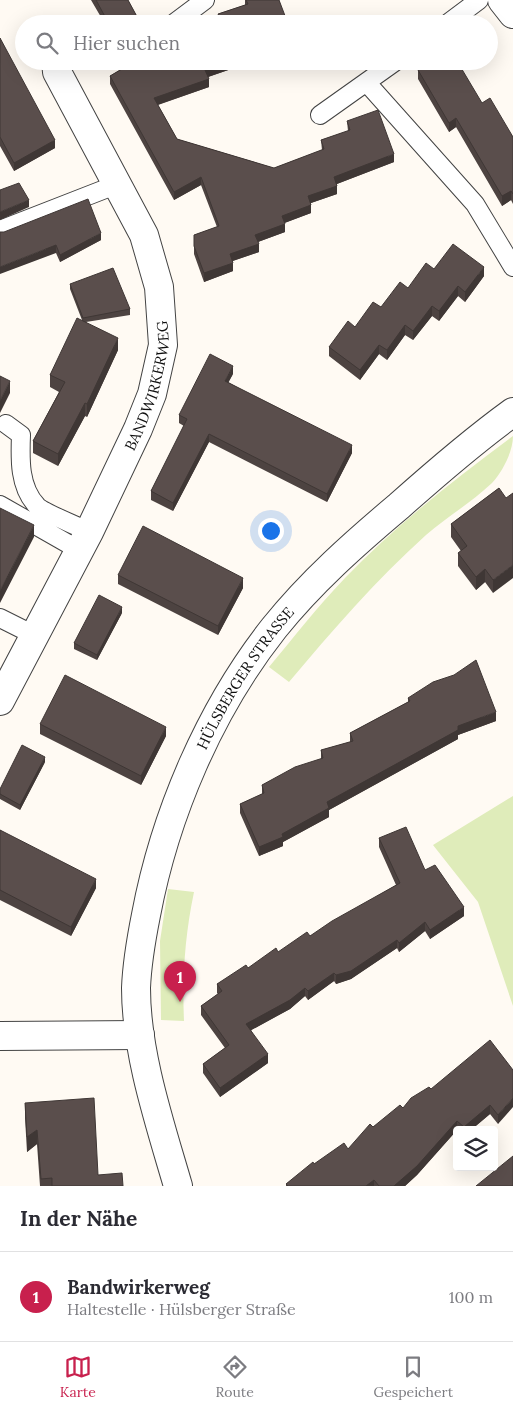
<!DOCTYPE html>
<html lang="de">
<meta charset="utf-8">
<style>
:root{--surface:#fff;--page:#f2f2f3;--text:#2b2b33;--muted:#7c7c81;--line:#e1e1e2;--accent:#c8204d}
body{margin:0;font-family:Lora,serif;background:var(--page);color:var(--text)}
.controls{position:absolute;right:15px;bottom:15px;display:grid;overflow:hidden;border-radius:5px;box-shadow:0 5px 20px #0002}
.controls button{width:45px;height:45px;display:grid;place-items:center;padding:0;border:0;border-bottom:1px solid var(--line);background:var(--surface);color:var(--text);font:25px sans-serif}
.you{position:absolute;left:270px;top:530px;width:18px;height:18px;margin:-12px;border:4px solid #fff;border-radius:50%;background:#1a73e8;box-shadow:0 0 0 8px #1a73e833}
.badge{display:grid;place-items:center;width:32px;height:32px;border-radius:50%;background:var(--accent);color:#fff;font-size:16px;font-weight:700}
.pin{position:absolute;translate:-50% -41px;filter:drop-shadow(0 1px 2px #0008)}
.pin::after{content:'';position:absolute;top:26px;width:18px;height:15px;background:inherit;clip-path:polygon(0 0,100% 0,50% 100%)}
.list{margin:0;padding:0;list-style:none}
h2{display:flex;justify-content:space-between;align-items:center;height:65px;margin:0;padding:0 20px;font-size:21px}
h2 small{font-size:16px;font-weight:400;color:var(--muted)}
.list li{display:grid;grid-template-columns:32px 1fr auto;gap:15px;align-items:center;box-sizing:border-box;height:90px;padding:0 20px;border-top:1px solid var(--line)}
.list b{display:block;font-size:19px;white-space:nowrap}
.list p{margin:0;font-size:16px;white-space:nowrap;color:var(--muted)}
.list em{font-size:16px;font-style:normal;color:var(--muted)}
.icon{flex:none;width:28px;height:28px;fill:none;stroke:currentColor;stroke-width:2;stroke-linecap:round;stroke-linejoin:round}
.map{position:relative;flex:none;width:513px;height:1186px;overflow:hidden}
.search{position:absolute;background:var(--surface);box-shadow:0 5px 20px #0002;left:15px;right:15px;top:15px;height:55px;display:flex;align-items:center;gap:12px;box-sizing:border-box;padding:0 18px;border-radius:28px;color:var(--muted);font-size:19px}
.sheet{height:155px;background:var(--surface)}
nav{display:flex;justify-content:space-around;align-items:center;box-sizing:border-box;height:70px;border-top:1px solid var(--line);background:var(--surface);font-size:14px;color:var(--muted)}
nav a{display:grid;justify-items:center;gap:2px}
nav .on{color:var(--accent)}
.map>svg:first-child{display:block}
.green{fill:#dfecba}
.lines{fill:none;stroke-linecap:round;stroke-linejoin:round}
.lane-casing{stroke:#434343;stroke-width:20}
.street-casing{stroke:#434343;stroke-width:30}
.lane{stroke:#fff;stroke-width:18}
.street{stroke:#fff;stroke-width:28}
.wall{fill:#4d4341}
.shaded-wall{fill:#3f3735}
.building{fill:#5a4e4c;stroke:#3f3735}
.labels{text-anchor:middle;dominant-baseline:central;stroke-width:5;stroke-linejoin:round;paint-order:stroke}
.street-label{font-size:15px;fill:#101010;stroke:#fff}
</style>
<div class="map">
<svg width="513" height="1186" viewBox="0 0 513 1186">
<rect width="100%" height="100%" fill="#fffaf3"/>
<path class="green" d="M 513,436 C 513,451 503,471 492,483 C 472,502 447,517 426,535 C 376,580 332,631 289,682 L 269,667 C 294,637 318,606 345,578 C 396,525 454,480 513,436 Z
M 513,796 L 513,1006 L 478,902 L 433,845 Z
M 168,889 L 194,892 C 185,935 182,977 184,1021 L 161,1020 L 160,941 Z"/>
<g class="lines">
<defs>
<path id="lane" d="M 173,24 L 205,0
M 447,24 L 479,0
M 367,83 L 475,204 L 513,267
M 320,115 L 396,61
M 0,230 L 118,184
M 6,424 L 21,435 C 20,459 19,487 37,506 C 44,513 78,526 89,532
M 0,505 L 79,550
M 0,618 L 34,635"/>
<g id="street">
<path d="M 502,0 L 513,14"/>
<path id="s1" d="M 0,701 L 89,532 L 138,429 L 152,394 L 163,345 L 159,287 L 144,235 L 57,72 L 56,61"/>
<path d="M 0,1036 L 140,1035"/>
<path id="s2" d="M 178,1186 C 160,1124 136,1053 136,988 C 137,963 141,940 146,915 C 165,814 210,709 274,628 C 311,582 355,543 399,506 C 436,473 473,441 513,412"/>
</g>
</defs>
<use href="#lane" class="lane-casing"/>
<use href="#street" class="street-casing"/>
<use href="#lane" class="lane"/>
<use href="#street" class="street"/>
</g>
<path class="wall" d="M 91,0 L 128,0 L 141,24 L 105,24 Z
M 245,0 L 279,0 L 287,24 L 219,24 L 218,14 L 245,5 Z
M 0,38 L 55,148 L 14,171 L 0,146 Z
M 126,61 L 234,61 L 234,68 L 208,77 L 209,87 L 158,105 L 177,139 L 274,168 L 322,150 L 321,140 L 348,131 L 347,121 L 394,162 L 337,184 L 337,194 L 311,203 L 311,213 L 284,223 L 285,232 L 258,242 L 259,252 L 232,261 L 233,271 L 204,282 L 194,254 L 194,235 L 217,227 L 201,185 L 174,200 L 110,84 L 110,76 L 128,65 Z
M 418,70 L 482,103 L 513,137 L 513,204 L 511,200 L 502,206 L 456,127 L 449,132 L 418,79 Z
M 0,232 L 101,240 L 60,262 L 56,253 Z
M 434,269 L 484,276 L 465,302 L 458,296 L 439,321 L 432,316 L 413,340 L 405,335 L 387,360 L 379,354 L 360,380 L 329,356 L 329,347 L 381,307 Z
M 70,284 L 130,309 L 130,315 L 86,322 L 118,350 L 87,417 L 85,416 L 58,466 L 33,453 L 33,441 L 59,392 L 50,387 L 50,375 L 82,320 L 70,289 Z
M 233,374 L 228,382 L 352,453 L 327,502 L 209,442 L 173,511 L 151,500 L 151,491 L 184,426 L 179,423 L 179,415 Z
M 499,488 L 493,593 L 485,582 L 476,590 L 458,566 L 458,553 L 461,551 L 451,537 L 451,524 Z
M 118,575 L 243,588 L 218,635 L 118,584 Z
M 122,613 L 97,660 L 74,649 L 74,643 Z
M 408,698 L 496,721 L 458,735 L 458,739 L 329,810 L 329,817 L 283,842 L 283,846 L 259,856 L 240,813 L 240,804 L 262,794 L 262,785 L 321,759 L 321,750 L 350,742 L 350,733 L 408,702 Z
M 40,724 L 166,736 L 141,785 L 40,734 Z
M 45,762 L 20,810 L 0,799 L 0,789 Z
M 0,830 L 96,888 L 71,936 L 0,900 Z
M 379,838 L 425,870 L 464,916 L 430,939 L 425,931 L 399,952 L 397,948 L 351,979 L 336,984 L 334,981 L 308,1000 L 305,996 L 290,1009 L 251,1030 L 268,1063 L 220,1097 L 203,1073 L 203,1064 L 225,1048 L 201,1015 L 201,1006 L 218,994 L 217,993 L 217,984 L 310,936 L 396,885 L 379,847 Z
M 513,1070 L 498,1124 L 490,1114 L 471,1130 L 457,1130 L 417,1175 L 405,1186 L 286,1186 L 286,1184 L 314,1164 L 348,1149 L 373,1127 L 403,1108 L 431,1089 Z
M 25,1103 L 98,1175 L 123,1186 L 40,1186 L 37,1144 L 27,1152 L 25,1118 Z"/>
<path class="shaded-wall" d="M 230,61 L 234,61 L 234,68 L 205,78 L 205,70 Z
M 209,79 L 209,87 L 154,106 L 154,98 Z
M 456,118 L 456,127 L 449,132 L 449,123 Z
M 55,140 L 55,148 L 14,171 L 14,163 Z
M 394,154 L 394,162 L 334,185 L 334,177 Z
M 201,177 L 201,185 L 174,200 L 174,192 Z
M 337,186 L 337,194 L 308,204 L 308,196 Z
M 511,191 L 511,200 L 502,206 L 502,196 Z
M 29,200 L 29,207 L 0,220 L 0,212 Z
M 311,205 L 311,213 L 282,224 L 282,216 Z
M 285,224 L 285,232 L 255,243 L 255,235 Z
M 101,233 L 101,240 L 60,262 L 60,255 Z
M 259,244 L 259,252 L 230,262 L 230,254 Z
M 56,245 L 56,253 L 0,274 L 0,267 Z
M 233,263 L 233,271 L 204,282 L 204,273 Z
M 484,267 L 484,276 L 465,302 L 465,292 Z
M 458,286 L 458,296 L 439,321 L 439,311 Z
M 432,306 L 432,316 L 413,340 L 413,331 Z
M 405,325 L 405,335 L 387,360 L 387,350 Z
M 118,338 L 118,350 L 87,417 L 87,404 Z
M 379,345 L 379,354 L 360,380 L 360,370 Z
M 233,366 L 233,374 L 225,389 L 225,381 Z
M 10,381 L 10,393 L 0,413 L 0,401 Z
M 85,403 L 85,416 L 58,466 L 58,454 Z
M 209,434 L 209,442 L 173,511 L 173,503 Z
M 352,445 L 352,453 L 327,502 L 327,494 Z
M 34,525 L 34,537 L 0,603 L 0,591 Z
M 513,565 L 513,578 L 493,593 L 493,580 Z
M 485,569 L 485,582 L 476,590 L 476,577 Z
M 243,578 L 243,588 L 218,635 L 218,626 Z
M 122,607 L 122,613 L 97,660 L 97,655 Z
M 496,712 L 496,721 L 458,735 L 458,739 L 329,810 L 329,817 L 283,842 L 283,846 L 259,856 L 259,847 L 282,834 L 327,802 L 458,726 Z
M 166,727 L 166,736 L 141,785 L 141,776 Z
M 45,757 L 45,762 L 20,810 L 20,805 Z
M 96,879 L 96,888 L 71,936 L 71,927 Z
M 464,907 L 464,916 L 430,939 L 430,930 Z
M 425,922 L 425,931 L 399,952 L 399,943 Z
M 397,940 L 397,948 L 351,979 L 336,984 L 336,975 Z
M 334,973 L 334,981 L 308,1000 L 308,991 Z
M 305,988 L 305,996 L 290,1009 L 246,1033 L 246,1024 Z
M 268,1054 L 268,1063 L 220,1097 L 220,1088 Z
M 513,1098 L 513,1107 L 498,1124 L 498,1115 Z
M 490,1105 L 490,1114 L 471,1130 L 464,1130 L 464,1127 Z
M 457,1121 L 457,1130 L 417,1175 L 405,1186 L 394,1186 Z
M 37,1130 L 37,1144 L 27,1152 L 27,1137 Z
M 374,1180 L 374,1186 L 366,1186 Z"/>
<path class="building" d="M 96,0 L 128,0 L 141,24 L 109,24 Z
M 246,0 L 279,0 L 287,21 L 280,24 L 221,24 L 222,23 L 218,14 L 248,4 Z
M 0,38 L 55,140 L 14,163 L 0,137 Z
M 130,61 L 230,61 L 205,70 L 209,79 L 154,98 L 177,139 L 274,168 L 324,149 L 321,140 L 350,130 L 347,121 L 378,110 L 394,154 L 334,177 L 337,186 L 308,196 L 311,205 L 282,216 L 285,224 L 255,235 L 259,244 L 230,254 L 233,263 L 204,273 L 194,246 L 194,235 L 219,226 L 201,177 L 174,192 L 110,76 L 132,63 Z
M 433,61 L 457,61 L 482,103 L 490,98 L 513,137 L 513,194 L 511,191 L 502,196 L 456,118 L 449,123 L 418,70 Z
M 19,183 L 29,200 L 0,212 L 0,190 Z
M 88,199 L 101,233 L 60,255 L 56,245 L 0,267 L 0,232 L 4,232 Z
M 453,244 L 484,267 L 465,292 L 458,286 L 439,311 L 432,306 L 413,331 L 405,325 L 387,350 L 379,345 L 360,370 L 329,347 L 348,321 L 355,327 L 373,302 L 381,307 L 400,282 L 408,288 L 426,263 L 434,269 Z
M 113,268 L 130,309 L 83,318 L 70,284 Z
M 77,318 L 118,338 L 87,404 L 85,403 L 58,454 L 33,441 L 65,382 L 50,375 Z
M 210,354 L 233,366 L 225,381 L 352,445 L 327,494 L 209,434 L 173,503 L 151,491 L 187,419 L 179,415 Z
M 0,376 L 10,381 L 0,401 Z
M 499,488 L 506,498 L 513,493 L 513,565 L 493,580 L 485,569 L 476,577 L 458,553 L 467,546 L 451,524 Z
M 0,508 L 34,525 L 0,591 Z
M 143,526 L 243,578 L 218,626 L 118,575 Z
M 99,595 L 122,607 L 97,655 L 74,643 Z
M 476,660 L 496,712 L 458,726 L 458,730 L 327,802 L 329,808 L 282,834 L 283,837 L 259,847 L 240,804 L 264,793 L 262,785 L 295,767 L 323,758 L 321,750 L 353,741 L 350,733 L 410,701 L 408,698 L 433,682 L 454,675 Z
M 65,675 L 166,727 L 141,776 L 40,724 Z
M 22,745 L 45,757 L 20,805 L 0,794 L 0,789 Z
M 406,827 L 425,870 L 435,865 L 464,907 L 430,930 L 425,922 L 399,943 L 397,940 L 351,971 L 336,975 L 334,973 L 308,991 L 305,988 L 290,1000 L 246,1024 L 268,1054 L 220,1088 L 203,1064 L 229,1045 L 201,1006 L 222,991 L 217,984 L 246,965 L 248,968 L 276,948 L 278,952 L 307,932 L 310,936 L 332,921 L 400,883 L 379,838 Z
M 0,830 L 96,879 L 71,927 L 0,890 Z
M 490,1040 L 513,1070 L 513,1098 L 498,1115 L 490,1105 L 464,1127 L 457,1121 L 417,1166 L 394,1186 L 379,1186 L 374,1180 L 366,1186 L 288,1186 L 286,1184 L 313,1162 L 314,1164 L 344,1143 L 348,1149 L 370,1124 L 373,1127 L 400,1105 L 403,1108 L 411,1098 L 429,1087 L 431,1089 Z
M 94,1098 L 98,1175 L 122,1173 L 123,1186 L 52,1186 L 52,1178 L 41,1179 L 37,1130 L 27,1137 L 25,1103 Z
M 513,1156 L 513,1186 L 476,1186 Z"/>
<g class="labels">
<g class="street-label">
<text stroke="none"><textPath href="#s1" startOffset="350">BANDWIRKERWEG</textPath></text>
<text stroke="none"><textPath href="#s2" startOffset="536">HÜLSBERGER STRASSE</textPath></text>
</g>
</g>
</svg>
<div class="controls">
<button><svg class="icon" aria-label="layers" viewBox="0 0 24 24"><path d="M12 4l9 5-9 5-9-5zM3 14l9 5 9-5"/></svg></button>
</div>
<div class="you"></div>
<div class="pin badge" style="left:180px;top:1002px">1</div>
<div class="search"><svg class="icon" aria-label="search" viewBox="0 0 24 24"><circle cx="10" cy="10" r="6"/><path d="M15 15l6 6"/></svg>Hier suchen</div>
</div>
<section class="sheet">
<h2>In der Nähe<small></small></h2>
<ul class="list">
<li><span class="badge">1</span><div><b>Bandwirkerweg</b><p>Haltestelle · Hülsberger Straße</p></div><em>100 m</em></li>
</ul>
</section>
<nav>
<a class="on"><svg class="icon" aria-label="map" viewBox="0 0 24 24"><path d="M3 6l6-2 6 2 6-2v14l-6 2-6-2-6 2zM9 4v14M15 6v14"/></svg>Karte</a>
<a><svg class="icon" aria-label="directions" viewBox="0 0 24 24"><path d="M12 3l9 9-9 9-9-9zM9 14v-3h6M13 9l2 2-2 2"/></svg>Route</a>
<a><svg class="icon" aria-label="saved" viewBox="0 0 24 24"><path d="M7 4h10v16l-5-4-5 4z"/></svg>Gespeichert</a>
</nav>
